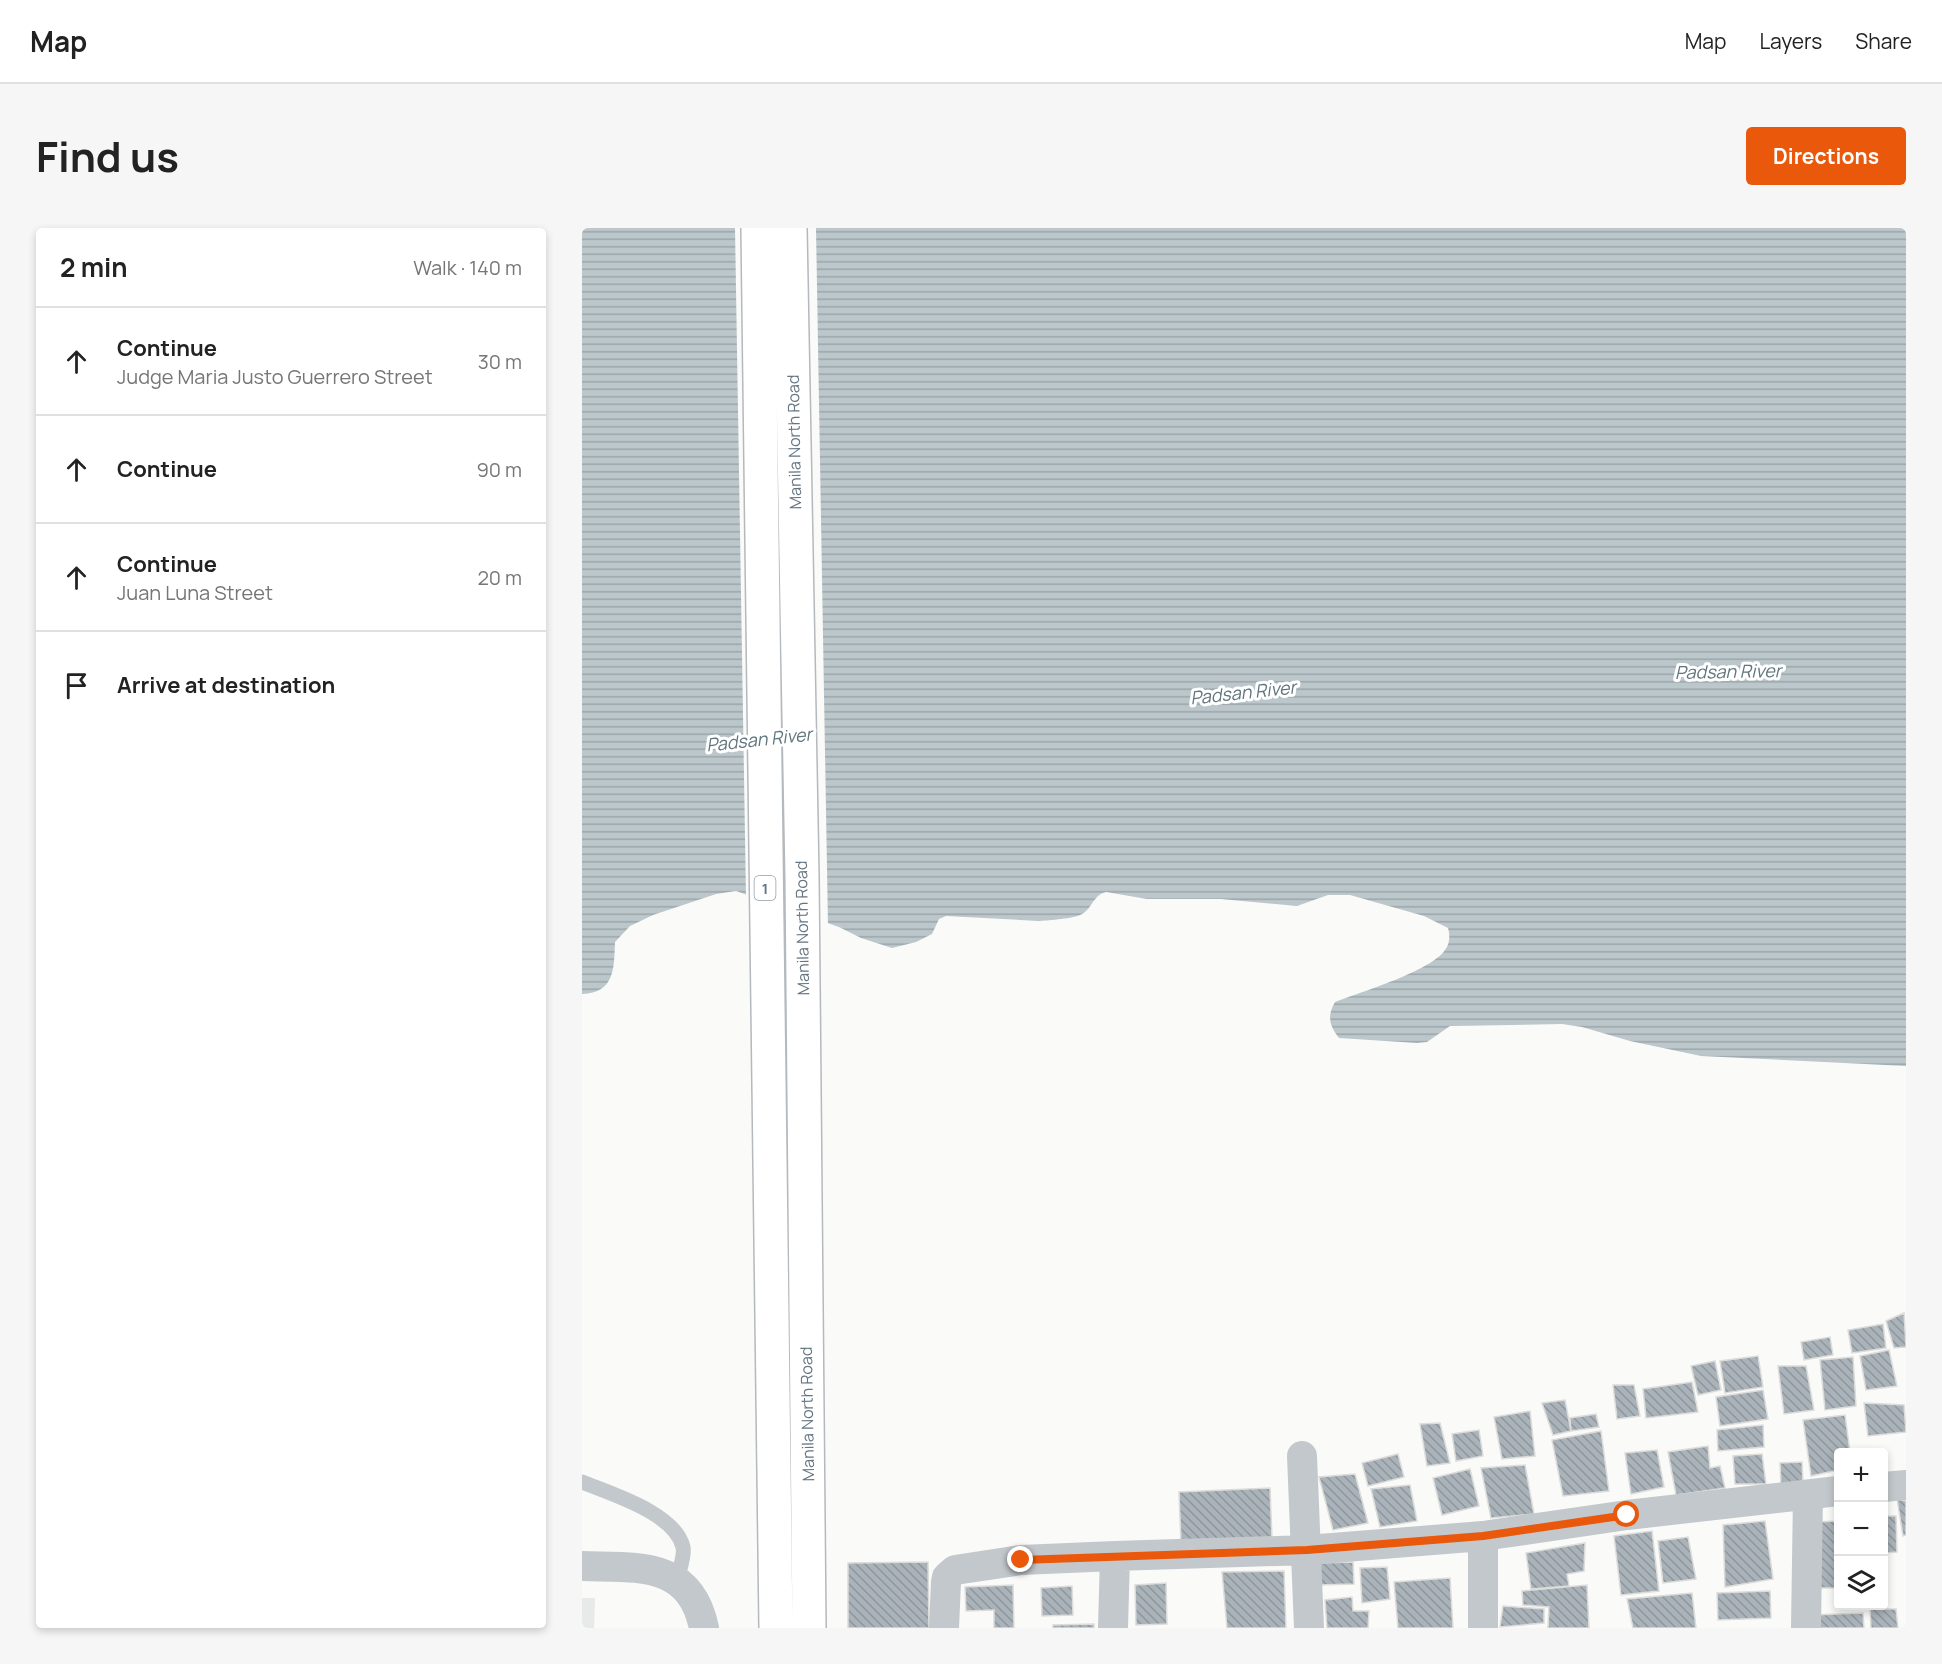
<!DOCTYPE html>
<meta charset="utf-8">
<style>
:root{--surface:#fff;--page:#f6f6f6;--text:#222;--muted:#767676;--line:#e0e0e0;--accent:#ea580c}
body{margin:0;font-family:Manrope,sans-serif;background:var(--page);color:var(--text)}
.controls{position:absolute;right:18px;bottom:18px;display:grid;overflow:hidden;border-radius:6px;box-shadow:0 3px 9px #0003}
.controls button{width:54px;height:54px;display:grid;place-items:center;padding:0;border:0;border-bottom:2px solid var(--line);background:var(--surface);color:var(--text);font:30px sans-serif}
.stop{position:absolute;width:18px;height:18px;margin:-14px;border:4px solid #ea580c;border-radius:50%;background:#fff}
.stop.end{background:#ea580c;border-color:#fff;box-shadow:0 2px 6px #0008}
.list{margin:0;padding:0;list-style:none}
h2{display:flex;justify-content:space-between;align-items:center;height:78px;margin:0;padding:0 24px;font-size:26px}
h2 small{font-size:20px;font-weight:400;color:var(--muted)}
.list li{display:grid;grid-template-columns:39px 1fr auto;gap:18px;align-items:center;box-sizing:border-box;height:108px;padding:0 24px;border-top:2px solid var(--line)}
.list b{display:block;font-size:22px;white-space:nowrap}
.list p{margin:0;font-size:20px;white-space:nowrap;color:var(--muted)}
.list em{font-size:20px;font-style:normal;color:var(--muted)}
.icon{flex:none;width:33px;height:33px;fill:none;stroke:currentColor;stroke-width:2;stroke-linecap:round;stroke-linejoin:round}
.map{position:relative;flex:none;width:1324px;height:1400px;overflow:hidden;border-radius:6px}
header{display:flex;align-items:center;gap:36px;box-sizing:border-box;height:84px;padding:0 30px;background:var(--surface);border-bottom:2px solid var(--line)}
header strong{font-size:28px}
nav{display:flex;gap:33px;margin-inline-start:auto;font-size:21px}
.intro{display:flex;align-items:center;justify-content:space-between;box-sizing:border-box;height:144px;padding:0 36px}
h1{margin:0;font-size:42px}
.button{padding:15px 27px;border-radius:6px;background:var(--accent);color:#fff;font-size:21px;font-weight:700}
main{display:flex;gap:36px;padding:0 36px}
aside{flex:1;background:var(--surface);border-radius:6px;box-shadow:0 3px 9px #0003}
.map>svg:first-child{display:block}
.built{fill:#e8e9e9}
.water{fill:url(#water-rules)}
.pier{fill:#fafaf8}
.building{fill:url(#building-back-hatch);stroke:#dcdcda;stroke-width:1.5}
.lines{fill:none;stroke-linecap:round;stroke-linejoin:round}
.trunk-casing{stroke:#b4b9bd;stroke-width:36}
.service{stroke:#c3c8cc;stroke-width:15}
.minor{stroke:#c3c8cc;stroke-width:30}
.trunk{stroke:#fff;stroke-width:33}
.route{stroke:#ea580c;stroke-width:8}
.labels{text-anchor:middle;dominant-baseline:central;stroke-width:6;stroke-linejoin:round;paint-order:stroke}
.shield{fill:#fff;stroke:#939fa8;stroke-width:1.5}
.shield-label{font-size:15px;font-weight:bold;fill:#657683}
.street-label{font-size:16px;fill:#657683;stroke:#fff}
.water-label{font-size:18px;font-style:italic;fill:#60757c;stroke:#fff}
</style>
<header>
<strong>Map</strong>
<nav><a>Map</a><a>Layers</a><a>Share</a></nav>
</header>
<div class="intro"><h1>Find us</h1><a class="button">Directions</a></div>
<main>
<aside>
<h2>2 min<small>Walk · 140 m</small></h2>
<ul class="list">
<li><svg class="icon" aria-label="ahead" viewBox="0 0 24 24"><path d="M12 20V5M6 11l6-6 6 6"/></svg><div><b>Continue</b><p>Judge Maria Justo Guerrero Street</p></div><em>30 m</em></li>
<li><svg class="icon" aria-label="ahead" viewBox="0 0 24 24"><path d="M12 20V5M6 11l6-6 6 6"/></svg><div><b>Continue</b></div><em>90 m</em></li>
<li><svg class="icon" aria-label="ahead" viewBox="0 0 24 24"><path d="M12 20V5M6 11l6-6 6 6"/></svg><div><b>Continue</b><p>Juan Luna Street</p></div><em>20 m</em></li>
<li><svg class="icon" aria-label="arrive" viewBox="0 0 24 24"><path d="M6 21V4h12l-3 4 3 4H6"/></svg><div><b>Arrive at destination</b></div></li>
</ul>
</aside>
<div class="map">
<svg width="1324" height="1400" viewBox="0 0 1324 1400">
<defs>
<pattern id="water-rules" width="6" height="5" patternUnits="userSpaceOnUse" patternTransform="scale(1.5)"><rect width="6" height="5" fill="#bbc7cb"/><path d="M0 2.5h6" fill="none" stroke="#9ca6aa"/></pattern>
<pattern id="building-back-hatch" width="6" height="6" patternUnits="userSpaceOnUse" patternTransform="scale(1.5)"><rect width="6" height="6" fill="#aab3b9"/><path d="M-1 5l2 2M0 0l6 6M5-1l2 2" fill="none" stroke="#8e969c"/></pattern>
</defs>
<rect width="100%" height="100%" fill="#fafaf8"/>
<path class="built" d="M 0,1370 L 13,1370 L 12,1400 L 0,1400 Z"/>
<path class="water" d="M 0,0 L 1324,0 L 1324,838 L 1119,828 L 1048,813 L 1000,799 L 980,796 L 868,798 L 845,814 L 835,815 L 757,810 C 747,797 745,788 753,774 C 779,764 849,743 863,722 C 868,716 868,707 866,700 L 842,688 L 768,667 L 746,667 L 715,678 L 639,671 L 565,671 L 524,664 C 511,667 510,681 500,686 C 491,691 468,692 457,693 L 364,688 L 357,691 L 350,706 L 334,714 L 310,720 L 279,710 L 257,699 L 154,663 L 134,666 L 71,687 L 48,698 L 33,714 C 32,740 33,765 0,766 Z"/>
<path class="pier" d="M 153,0 L 234,0 L 246,698 L 164,670 Z"/>
<path class="building" d="M 1322,1085 L 1324,1119 L 1312,1120 L 1304,1093 Z
M 1301,1096 L 1304,1120 L 1270,1125 L 1266,1102 Z
M 1248,1109 L 1251,1127 L 1222,1132 L 1219,1114 Z
M 1307,1122 L 1315,1158 L 1284,1162 L 1278,1128 Z
M 1176,1128 L 1181,1159 L 1143,1165 L 1138,1133 Z
M 1271,1129 L 1274,1178 L 1243,1182 L 1238,1132 Z
M 1133,1133 L 1139,1162 L 1116,1167 L 1109,1138 Z
M 1196,1138 L 1224,1138 L 1232,1182 L 1202,1186 Z
M 1110,1154 L 1116,1184 L 1064,1190 L 1061,1161 Z
M 1031,1157 L 1052,1157 L 1058,1188 L 1035,1191 Z
M 1181,1162 L 1186,1191 L 1138,1198 L 1134,1169 Z
M 983,1172 L 989,1203 L 971,1207 L 960,1175 Z
M 1282,1175 L 1322,1177 L 1324,1204 L 1286,1208 Z
M 948,1183 L 953,1228 L 920,1231 L 912,1189 Z
M 1014,1186 L 1017,1199 L 989,1203 L 988,1190 Z
M 1263,1187 L 1268,1224 L 1256,1224 L 1256,1242 L 1229,1248 L 1221,1192 Z
M 858,1195 L 868,1235 L 845,1238 L 838,1196 Z
M 1181,1197 L 1182,1219 L 1136,1223 L 1135,1202 Z
M 897,1202 L 901,1228 L 874,1233 L 870,1206 Z
M 1019,1203 L 1027,1263 L 981,1268 L 970,1212 Z
M 1126,1218 L 1128,1240 L 1138,1238 L 1143,1260 L 1094,1267 L 1086,1224 Z
M 1075,1222 L 1082,1259 L 1049,1266 L 1043,1225 Z
M 816,1226 L 822,1249 L 786,1258 L 780,1235 Z
M 1180,1226 L 1184,1256 L 1153,1256 L 1151,1228 Z
M 1220,1234 L 1221,1255 L 1199,1257 L 1198,1235 Z
M 943,1237 L 952,1286 L 909,1290 L 899,1240 Z
M 888,1241 L 897,1278 L 860,1287 L 851,1250 Z
M 773,1246 L 786,1295 L 751,1302 L 737,1249 Z
M 828,1257 L 835,1293 L 798,1299 L 789,1261 Z
M 688,1260 L 690,1311 L 599,1315 L 597,1264 Z
M 1315,1271 L 1324,1273 L 1324,1307 L 1321,1308 Z
M 1302,1288 L 1314,1288 L 1315,1324 L 1302,1325 Z
M 1183,1293 L 1191,1351 L 1143,1359 L 1141,1297 Z
M 1256,1293 L 1256,1360 L 1235,1360 L 1234,1294 Z
M 1070,1303 L 1077,1363 L 1039,1367 L 1032,1308 Z
M 1106,1309 L 1114,1351 L 1081,1355 L 1076,1313 Z
M 1003,1315 L 1002,1343 L 985,1346 L 987,1358 L 949,1361 L 944,1325 Z
M 346,1334 L 347,1400 L 266,1400 L 266,1335 Z
M 771,1334 L 772,1356 L 737,1357 L 737,1335 Z
M 805,1339 L 808,1371 L 780,1375 L 778,1340 Z
M 702,1343 L 704,1400 L 645,1400 L 640,1344 Z
M 868,1350 L 871,1400 L 816,1400 L 812,1354 Z
M 584,1355 L 585,1396 L 554,1397 L 553,1357 Z
M 431,1357 L 432,1400 L 412,1400 L 412,1382 L 384,1383 L 383,1359 Z
M 1005,1357 L 1007,1400 L 966,1400 L 967,1379 L 941,1377 L 940,1363 Z
M 490,1358 L 491,1387 L 460,1388 L 459,1360 Z
M 1188,1363 L 1189,1390 L 1136,1392 L 1135,1365 Z
M 1110,1365 L 1114,1400 L 1051,1400 L 1045,1371 Z
M 770,1369 L 771,1383 L 787,1383 L 786,1400 L 745,1400 L 743,1372 Z
M 921,1378 L 962,1381 L 962,1395 L 918,1399 Z
M 1288,1381 L 1314,1381 L 1316,1400 L 1289,1400 Z
M 1281,1385 L 1282,1400 L 1230,1400 L 1230,1387 Z
M 512,1396 L 512,1400 L 471,1400 L 471,1397 Z"/>
<g class="lines">
<defs>
<path id="trunk" d="M 176,0 L 194,1400
M 208,0 L 220,648 L 227,1400"/>
</defs>
<use href="#trunk" class="trunk-casing"/>
<path class="service" d="M 0,1254 C 29,1266 93,1285 101,1319 C 103,1328 97,1343 95,1352"/>
<path class="minor" d="M 720,1228 L 727,1400
M 1302,1259 L 1324,1257
M 901,1308 L 901,1400
M 0,1338 C 55,1340 108,1332 122,1400
M 362,1400 L 364,1354 L 365,1349 L 373,1342 L 439,1332 L 533,1328
M 531,1400 L 533,1328 L 725,1322 L 901,1308 L 1045,1287 L 1256,1263
M 1224,1400 L 1226,1267"/>
<use href="#trunk" class="trunk"/>
</g>
<g class="lines">
<path class="route" d="M 439,1332 L 725,1322 L 901,1308 L 1045,1287"/>
</g>
<g class="labels">
<rect class="shield" x="172.5" y="648" width="21" height="24" rx="4.5"/>
<g class="shield-label">
<text x="183" y="660">1</text>
</g>
<g class="street-label">
<text transform="translate(212 214) rotate(-91)">Manila North Road</text>
<text transform="translate(220 700) rotate(-91)">Manila North Road</text>
<text transform="translate(225 1186) rotate(-91)">Manila North Road</text>
</g>
<g class="water-label">
<text transform="translate(1146 443) rotate(-1)">Padsan River</text>
<text transform="translate(661 464) rotate(-6)">Padsan River</text>
<text transform="translate(177 511) rotate(-6)">Padsan River</text>
</g>
</g>
</svg>
<div class="controls">
<button>+</button>
<button>−</button>
<button><svg class="icon" aria-label="layers" viewBox="0 0 24 24"><path d="M12 4l9 5-9 5-9-5zM3 14l9 5 9-5"/></svg></button>
</div>
<div class="stop" style="left:1045px;top:1287px"></div>
<div class="stop end" style="left:439px;top:1332px"></div>
</div>
</main>
